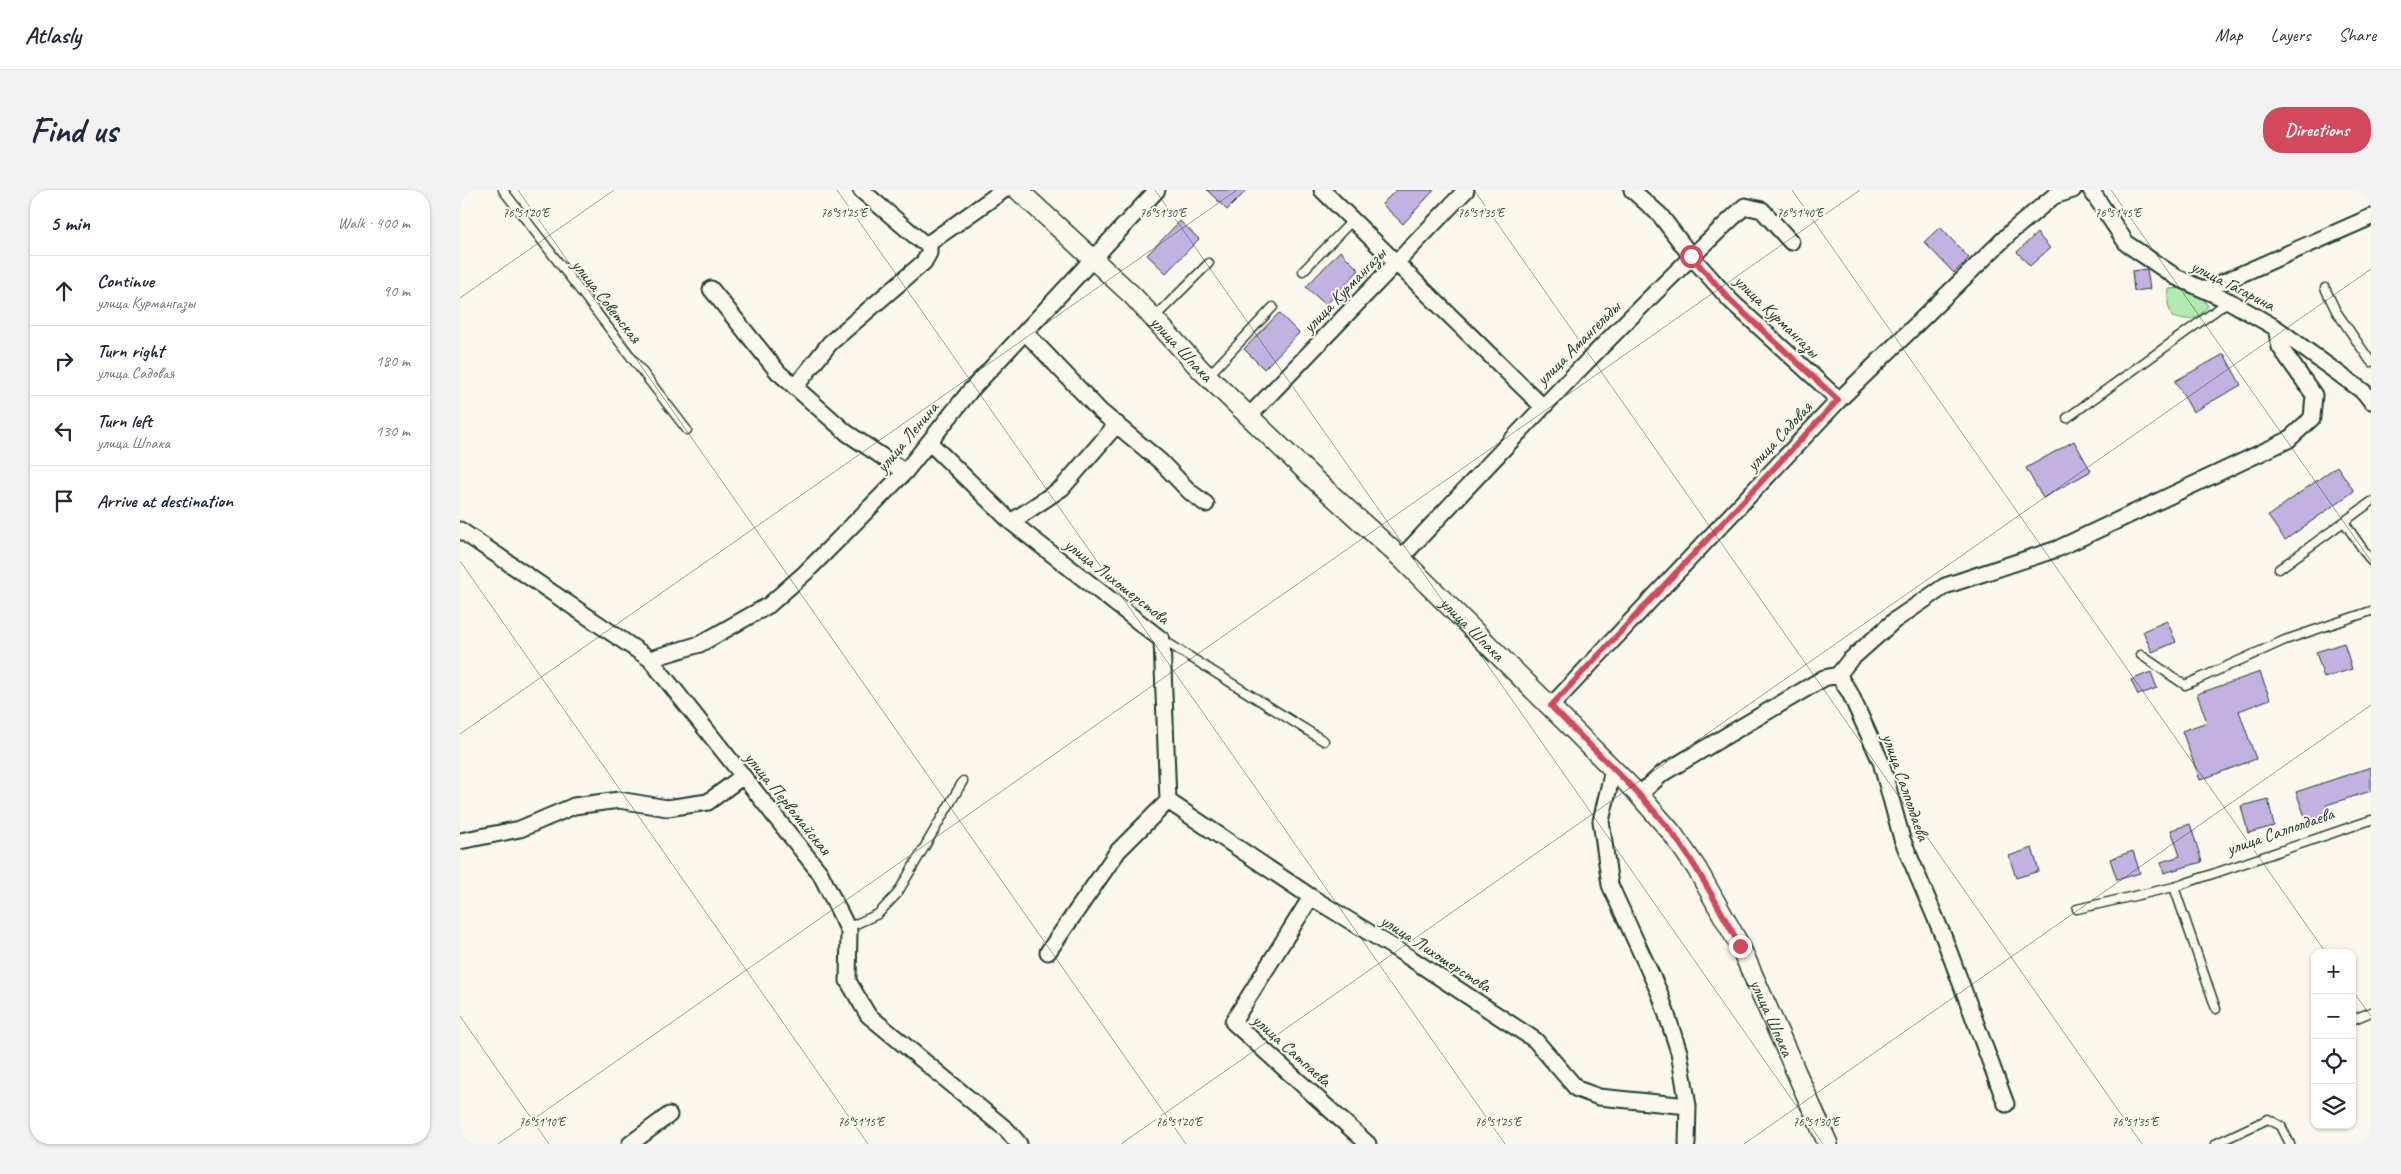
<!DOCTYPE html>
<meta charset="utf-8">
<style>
:root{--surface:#fff;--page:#f2f2f3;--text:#1f2937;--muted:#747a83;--line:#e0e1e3;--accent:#d1495b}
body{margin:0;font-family:Caveat,sans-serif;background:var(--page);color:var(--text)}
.controls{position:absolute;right:15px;bottom:15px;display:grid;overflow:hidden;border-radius:10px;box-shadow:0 1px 4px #0004}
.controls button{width:45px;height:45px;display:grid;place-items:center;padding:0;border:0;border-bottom:1px solid var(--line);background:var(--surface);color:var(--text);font:25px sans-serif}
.stop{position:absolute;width:15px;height:15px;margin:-11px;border:4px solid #d1495b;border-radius:50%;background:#fff}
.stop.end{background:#d1495b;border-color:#fff;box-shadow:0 1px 5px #0008}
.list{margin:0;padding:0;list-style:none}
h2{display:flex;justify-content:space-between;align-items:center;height:65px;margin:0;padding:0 20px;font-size:21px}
h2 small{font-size:16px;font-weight:400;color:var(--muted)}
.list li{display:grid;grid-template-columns:32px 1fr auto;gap:15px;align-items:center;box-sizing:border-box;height:70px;padding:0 20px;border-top:1px solid var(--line)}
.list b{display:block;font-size:19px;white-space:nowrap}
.list p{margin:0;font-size:16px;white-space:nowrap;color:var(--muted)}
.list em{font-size:16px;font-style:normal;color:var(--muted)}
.icon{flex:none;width:28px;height:28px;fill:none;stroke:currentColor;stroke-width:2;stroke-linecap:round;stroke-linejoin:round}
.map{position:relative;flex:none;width:1911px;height:954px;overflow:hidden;border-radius:20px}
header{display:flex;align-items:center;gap:30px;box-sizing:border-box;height:70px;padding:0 25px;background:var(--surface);border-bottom:1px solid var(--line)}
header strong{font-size:24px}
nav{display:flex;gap:28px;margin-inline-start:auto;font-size:18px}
.intro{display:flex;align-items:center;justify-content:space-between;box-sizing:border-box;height:120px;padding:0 30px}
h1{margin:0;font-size:35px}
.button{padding:12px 22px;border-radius:20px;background:var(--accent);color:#fff;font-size:18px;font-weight:700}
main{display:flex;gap:30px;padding:0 30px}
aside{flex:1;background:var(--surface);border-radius:20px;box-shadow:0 1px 4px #0004}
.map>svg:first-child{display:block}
.green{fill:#b2ebaf;stroke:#689472}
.building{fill:#c2b1e1;stroke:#1f3d34}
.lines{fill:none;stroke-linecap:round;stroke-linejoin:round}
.service-casing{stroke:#1f3d34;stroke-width:11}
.minor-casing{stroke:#1f3d34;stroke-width:19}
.tertiary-casing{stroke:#1f3d34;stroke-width:22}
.service{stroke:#fbf7ec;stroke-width:8}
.minor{stroke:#fbf7ec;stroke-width:15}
.tertiary{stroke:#fbf7ec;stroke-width:19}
.route{stroke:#d1495b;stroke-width:6}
.ticks{fill:none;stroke:#1f3d34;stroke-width:1;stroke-opacity:0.45}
.labels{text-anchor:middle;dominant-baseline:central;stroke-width:4;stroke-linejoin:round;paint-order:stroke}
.street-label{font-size:18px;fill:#1f3d34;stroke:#fbf7ec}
.ticks-label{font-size:12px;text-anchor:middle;fill:#1f3d34;stroke:#fbf7ec;stroke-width:4;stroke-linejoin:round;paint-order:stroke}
</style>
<header>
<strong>Atlasly</strong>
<nav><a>Map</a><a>Layers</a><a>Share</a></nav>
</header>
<div class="intro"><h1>Find us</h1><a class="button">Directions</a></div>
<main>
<aside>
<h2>5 min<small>Walk · 400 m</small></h2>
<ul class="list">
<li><svg class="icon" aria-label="ahead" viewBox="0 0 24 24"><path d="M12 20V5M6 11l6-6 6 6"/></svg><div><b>Continue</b><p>улица Курмангазы</p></div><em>90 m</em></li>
<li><svg class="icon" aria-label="right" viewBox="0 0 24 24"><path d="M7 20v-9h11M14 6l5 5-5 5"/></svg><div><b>Turn right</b><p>улица Садовая</p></div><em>180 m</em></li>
<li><svg class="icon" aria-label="left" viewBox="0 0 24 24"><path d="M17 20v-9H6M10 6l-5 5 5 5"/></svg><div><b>Turn left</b><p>улица Шпака</p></div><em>130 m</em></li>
<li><svg class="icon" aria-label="arrive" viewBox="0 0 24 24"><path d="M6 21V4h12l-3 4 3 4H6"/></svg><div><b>Arrive at destination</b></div></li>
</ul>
</aside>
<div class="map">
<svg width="1911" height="954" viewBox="0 0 1911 954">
<rect width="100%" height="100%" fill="#fbf7ec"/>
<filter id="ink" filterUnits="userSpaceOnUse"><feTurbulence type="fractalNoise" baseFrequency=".02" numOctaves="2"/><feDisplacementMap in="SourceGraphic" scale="10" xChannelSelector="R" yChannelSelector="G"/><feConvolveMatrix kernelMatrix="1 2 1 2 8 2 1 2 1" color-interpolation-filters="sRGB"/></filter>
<g filter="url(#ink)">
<path class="green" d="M 1724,98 L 1740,105 L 1748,116 C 1738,130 1728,131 1712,127 L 1708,114 L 1709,99 Z"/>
<path class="building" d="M 747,0 L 787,0 L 767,20 Z
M 936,0 L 974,0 L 943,34 L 922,14 Z
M 720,31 L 739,49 L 706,83 L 687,65 Z
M 1480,37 L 1509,68 L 1494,83 L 1464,52 Z
M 1577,43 L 1590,58 L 1570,76 L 1557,62 Z
M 880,61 L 899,80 L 866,115 L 846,97 Z
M 1687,79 L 1690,99 L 1674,101 L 1672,81 Z
M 819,123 L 839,143 L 804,179 L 784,159 Z
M 1764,164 L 1781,195 L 1733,222 L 1715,191 Z
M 1614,251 L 1631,281 L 1583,308 L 1566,278 Z
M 1877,276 L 1894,301 L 1825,350 L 1808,326 Z
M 1707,431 L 1716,452 L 1692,462 L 1683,441 Z
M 1884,453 L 1892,479 L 1864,488 L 1856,462 Z
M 1691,482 L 1697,498 L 1678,505 L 1671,490 Z
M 1800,482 L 1810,509 L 1779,521 L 1796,569 L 1740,590 L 1722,541 L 1747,532 L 1737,504 Z
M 1911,577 L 1911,601 L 1866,615 L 1869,625 L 1847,632 L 1836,602 Z
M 1808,609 L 1814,636 L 1788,643 L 1781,616 Z
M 1730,634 L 1742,672 L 1704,683 L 1701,672 L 1720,666 L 1711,640 Z
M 1572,658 L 1579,681 L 1556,688 L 1549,666 Z
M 1673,661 L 1680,683 L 1657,690 L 1650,669 Z"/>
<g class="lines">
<defs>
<path id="service" d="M 43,0 L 227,240
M 843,81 L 893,30
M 1865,98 L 1876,121 L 1911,172
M 694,128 L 749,73
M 748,186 L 813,117
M 1607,228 L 1769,111
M 1884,332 L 1911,371
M 1819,379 L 1911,312
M 703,450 L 864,551
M 1681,465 L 1725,495 L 1825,450 L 1911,421
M 1714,697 L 1756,819
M 1617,719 L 1714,697 L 1911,630
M 387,738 L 418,724 L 437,704 L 503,591
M 1892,830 L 1911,822
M 1755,954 L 1808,929 L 1821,936 L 1830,954"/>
<path id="minor" d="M 401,0 L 461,51 L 469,53 L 544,0
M 862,0 L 1082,216
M 1172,0 L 1200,25 L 1231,66 L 1271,111 L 1379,210
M 1631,0 L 1667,54 L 1716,87 L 1769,111 L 1816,138 L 1904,202 L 1911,211
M 251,99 L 318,182 L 387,243 L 445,282
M 1745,100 L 1911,27
M 565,142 L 640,221 L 700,271 L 730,302 L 746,314
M 335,197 L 370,153 L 464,72 L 469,63 L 469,53
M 790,225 L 1006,0
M 469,252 L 551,332 L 702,450 L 708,611 L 658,661 L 588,762
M 551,332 L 602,298 L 657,234
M 0,340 L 190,469 L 360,683 L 389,741 L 388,791 L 408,825 L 547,940 L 559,954
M 941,368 C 1053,248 1165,128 1285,16 L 1302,20 L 1331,52
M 190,469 L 240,454 L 309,415 L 345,383 L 445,282 L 510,201 L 697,0
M 1378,485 L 1389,471 L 1435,430 L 1485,396 L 1597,359 L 1828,250 L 1852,228 L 1854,205 L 1820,157 L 1816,138
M 1091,516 L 1379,210 L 1553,40 L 1594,6 L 1613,0
M 1153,580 L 1141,631 L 1150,695 L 1200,804 L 1219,862 L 1228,916 L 1227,954
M 1179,605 L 1203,583 L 1364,488 L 1378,485 L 1390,503 L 1421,572 L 1442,649 L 1484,748 L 1546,914
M 708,611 L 851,707 L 941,762 L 1075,850 L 1117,899 L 1139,907 L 1228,916
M 0,651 L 60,639 L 114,616 L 159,610 L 207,618 L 248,612 L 283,586
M 851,707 L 773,832 L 908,954
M 170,954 L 209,925"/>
<g id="tertiary">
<path id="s1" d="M 558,0 L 673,106 L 742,181 L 854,289 L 941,368 L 1179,605 L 1212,643 L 1237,679 L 1280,756 L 1368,954"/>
</g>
</defs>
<use href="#service" class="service-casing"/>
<use href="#minor" class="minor-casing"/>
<use href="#tertiary" class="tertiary-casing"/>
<use href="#service" class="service"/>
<use href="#minor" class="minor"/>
<use href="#tertiary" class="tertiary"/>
</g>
</g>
<g class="lines" filter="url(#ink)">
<path class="route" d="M 1231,66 L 1271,111 L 1378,210 L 1091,516 C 1131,558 1178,599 1213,644 C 1239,679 1259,718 1280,756"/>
</g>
<path class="ticks" d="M 58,0 L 726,954M 377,0 L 1045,954M 695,0 L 1363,954M 1014,0 L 1682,954M 1332,0 L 1866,763M 1651,0 L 1911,371M 0,108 L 154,0M 0,371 L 408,954M 0,544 L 777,0M 1892,800 L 1911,826M 0,826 L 89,954M 38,954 L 1400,0M 661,954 L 1911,79M 1284,954 L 1911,515M 1908,954 L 1911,952"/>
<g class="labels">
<g class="street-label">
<text transform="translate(1773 95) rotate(27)">улица Гагарина</text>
<text transform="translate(884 100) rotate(-46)">улица Курмангазы</text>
<text transform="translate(147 111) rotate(52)">улица Советская</text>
<text transform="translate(1317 126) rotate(44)">улица Курмангазы</text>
<text transform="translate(1118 153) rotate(-45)">улица Амангельды</text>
<text stroke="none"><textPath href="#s1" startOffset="228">улица Шпака</textPath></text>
<text transform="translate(1319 246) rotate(-47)">улица Садовая</text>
<text transform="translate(447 247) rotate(-50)">улица Ленина</text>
<text transform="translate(657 391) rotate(38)">улица Лихошерстова</text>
<text stroke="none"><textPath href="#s1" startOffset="632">улица Шпака</textPath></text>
<text transform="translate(1446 597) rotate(71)">улица Салполдаева</text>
<text transform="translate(328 613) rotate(51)">улица Первомайская</text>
<text transform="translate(1820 641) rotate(-19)">улица Салполдаева</text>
<text transform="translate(976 763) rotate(33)">улица Лихошерстова</text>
<text stroke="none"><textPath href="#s1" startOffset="1128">улица Шпака</textPath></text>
<text transform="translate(832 860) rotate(42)">улица Сатпаева</text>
</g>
</g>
<g class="ticks-label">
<text x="1340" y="27">76°51'40"E</text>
<text x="1658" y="27">76°51'45"E</text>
<text x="66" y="27">76°51'20"E</text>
<text x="384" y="27">76°51'25"E</text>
<text x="703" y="27">76°51'30"E</text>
<text x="1021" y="27">76°51'35"E</text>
<text x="82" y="936">76°51'10"E</text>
<text x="401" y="936">76°51'15"E</text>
<text x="719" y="936">76°51'20"E</text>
<text x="1038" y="936">76°51'25"E</text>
<text x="1356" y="936">76°51'30"E</text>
<text x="1675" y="936">76°51'35"E</text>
</g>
</svg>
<div class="controls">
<button>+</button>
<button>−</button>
<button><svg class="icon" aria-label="locate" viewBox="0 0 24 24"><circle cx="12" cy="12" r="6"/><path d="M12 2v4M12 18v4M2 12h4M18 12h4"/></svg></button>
<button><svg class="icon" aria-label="layers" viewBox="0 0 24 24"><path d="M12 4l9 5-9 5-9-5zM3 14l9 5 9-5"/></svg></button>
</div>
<div class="stop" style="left:1231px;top:66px"></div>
<div class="stop end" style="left:1280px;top:756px"></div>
</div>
</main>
